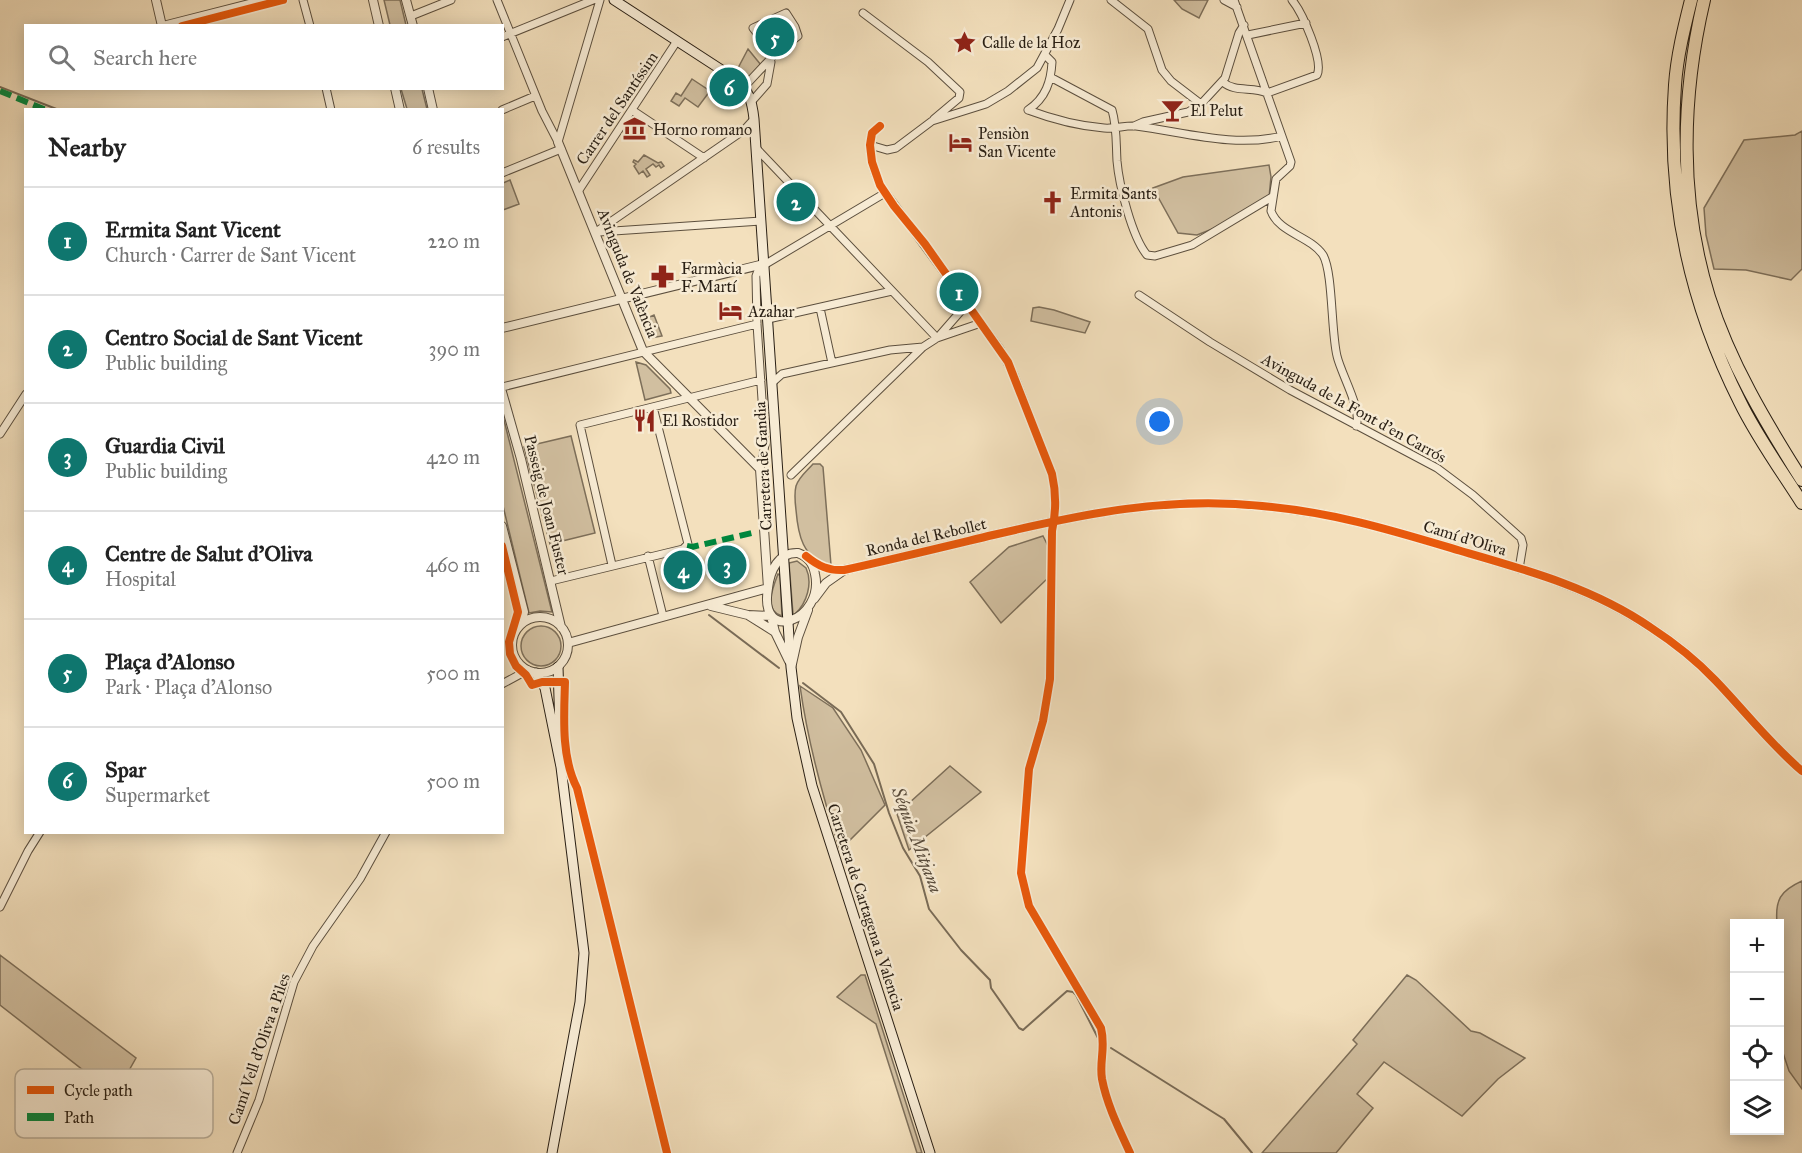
<!DOCTYPE html>
<meta charset="utf-8">
<style>
:root{--surface:#fff;--page:#f2f2f2;--text:#222;--muted:#767676;--line:#e0e0e0;--accent:#0f766e}
body{margin:0;font-family:"IM FELL Great Primer",serif;background:var(--page);color:var(--text)}
.controls{position:absolute;right:18px;bottom:18px;display:grid;overflow:hidden;border-radius:0px;box-shadow:0 3px 15px #0003}
.controls button{width:54px;height:54px;display:grid;place-items:center;padding:0;border:0;border-bottom:2px solid var(--line);background:var(--surface);color:var(--text);font:30px sans-serif}
.you{position:absolute;left:1160px;top:422px;width:21px;height:21px;margin:-15px;border:4px solid #fff;border-radius:50%;background:#1a73e8;box-shadow:0 0 0 9px #1a73e833}
.badge{display:grid;place-items:center;width:39px;height:39px;border-radius:50%;background:var(--accent);color:#fff;font-size:20px;font-weight:700}
.pin{position:absolute;translate:-50% -50%;border:3px solid #fff;box-shadow:0 2px 6px #0006}
.list{margin:0;padding:0;list-style:none}
h2{display:flex;justify-content:space-between;align-items:center;height:78px;margin:0;padding:0 24px;font-size:26px}
h2 small{font-size:20px;font-weight:400;color:var(--muted)}
.list li{display:grid;grid-template-columns:39px 1fr auto;gap:18px;align-items:center;box-sizing:border-box;height:108px;padding:0 24px;border-top:2px solid var(--line)}
.list b{display:block;font-size:22px;white-space:nowrap}
.list p{margin:0;font-size:20px;white-space:nowrap;color:var(--muted)}
.list em{font-size:20px;font-style:normal;color:var(--muted)}
.icon{flex:none;width:33px;height:33px;fill:none;stroke:currentColor;stroke-width:2;stroke-linecap:round;stroke-linejoin:round}
.map{position:relative;flex:none;width:1802px;height:1153px;overflow:hidden}
.search{position:absolute;background:var(--surface);box-shadow:0 3px 15px #0003;left:24px;top:24px;width:480px;height:66px;display:flex;align-items:center;gap:15px;box-sizing:border-box;padding:0 21px;border-radius:0px;color:var(--muted);font-size:22px}
.panel{position:absolute;background:var(--surface);box-shadow:0 3px 15px #0003;left:24px;top:108px;width:480px;height:726px;border-radius:0px}
.map>svg:first-child{display:block}
.green{fill:#d1bfa0;stroke:#7d6f5a;stroke-width:1.5}
.lines{fill:none;stroke-linecap:round;stroke-linejoin:round}
.stream{stroke:#796b57;stroke-width:2}
.minor-casing{stroke:#5c4f3e;stroke-width:9}
.tertiary-casing{stroke:#5c4f3e;stroke-width:10}
.secondary-casing{stroke:#291f14;stroke-width:11}
.motorway-casing{stroke:#291f14;stroke-width:14}
.minor{stroke:#f7ebd4;stroke-width:7}
.tertiary{stroke:#f7ebd4;stroke-width:8}
.secondary{stroke:#f7ebd4;stroke-width:9}
.motorway{stroke:#f3e0bd;stroke-width:12}
.quiet{stroke:#00873e;stroke-width:6;stroke-dasharray:12 6;stroke-linecap:butt}
.cycleway-casing{stroke:#f7ebd4;stroke-width:11}
.cycleway{stroke:#e8590c;stroke-width:8}
.labels{text-anchor:middle;dominant-baseline:central;stroke-width:5;stroke-linejoin:round;paint-order:stroke}
.poi-label{font-size:16px;fill:#291f14;stroke:#f7ebd4;text-anchor:start}
.street-label{font-size:16px;fill:#291f14;stroke:#f7ebd4}
.water-label{font-size:18px;font-style:italic;fill:#584b3b;stroke:#f7ebd4}
.key{fill:#f7ebd4;stroke:#b9ae9a;stroke-width:1.5}
.key-label{font-size:16px;fill:#291f14}
</style>
<div class="map">
<svg width="1802" height="1153" viewBox="0 0 1802 1153">
<rect width="100%" height="100%" fill="#f3e0bd"/>
<filter id="stains"><feTurbulence type="fractalNoise" baseFrequency=".00333" numOctaves="4"/><feColorMatrix values="0 0 0 0 .2 0 0 0 0 .09 0 0 0 0 .02 0 0 0 .5 -.17"/></filter>
<radialGradient id="worn" r=".72"><stop offset=".6" stop-color="#630" stop-opacity="0"/><stop offset="1" stop-color="#630" stop-opacity=".3"/></radialGradient>
<path class="green" d="M 384,0 L 400,0 L 406,25 L 390,25 Z
M 1174,0 L 1208,0 L 1199,18 L 1182,9 Z
M 781,23 L 787,32 L 774,42 L 766,31 Z
M 748,49 L 761,65 L 748,78 L 737,70 Z
M 692,79 L 710,91 L 698,107 L 685,98 L 679,106 L 671,101 L 676,93 L 681,96 Z
M 401,89 L 422,89 L 427,109 L 407,109 Z
M 1802,131 L 1802,269 L 1791,280 L 1746,270 L 1714,269 L 1706,235 L 1704,208 L 1744,140 L 1795,135 Z
M 644,155 L 658,163 L 661,162 L 664,166 L 661,168 L 659,165 L 656,167 L 653,164 L 646,169 L 650,175 L 647,177 L 643,171 L 639,174 L 634,166 L 636,164 L 633,162 L 634,160 L 638,162 Z
M 1269,165 L 1271,177 L 1269,197 L 1220,226 L 1197,235 L 1178,233 L 1153,188 L 1183,177 Z
M 510,180 L 519,204 L 503,210 L 503,183 Z
M 1039,307 L 1054,310 L 1090,322 L 1085,333 L 1031,321 L 1033,308 Z
M 654,315 L 662,336 L 651,338 L 643,320 Z
M 636,362 L 646,365 L 670,389 L 671,393 L 645,400 Z
M 503,416 L 552,612 L 540,611 L 529,613 L 503,506 Z
M 571,436 L 595,533 L 550,544 L 524,447 Z
M 813,464 L 820,464 L 823,467 L 831,565 C 802,559 798,534 796,510 C 795,502 794,494 796,486 C 799,477 807,471 813,464 Z
M 1043,536 L 1049,548 L 1047,579 L 1001,623 L 970,582 L 1009,547 Z
M 797,561 L 806,568 C 813,583 807,603 795,614 L 793,614 L 789,563 Z
M 778,574 L 780,575 L 782,616 C 763,611 773,587 778,574 Z
M521 646a20 20 0 1 1 40 0a20 20 0 1 1-40 0Z
M 800,686 L 833,708 L 861,750 L 885,805 L 840,850 C 822,795 808,743 800,686 Z
M 950,766 L 981,792 L 909,850 L 897,814 Z
M 1802,881 L 1802,1089 L 1789,1071 L 1780,1044 L 1780,924 L 1777,923 C 1775,900 1780,891 1802,881 Z
M 0,955 L 136,1058 L 115,1095 L 0,1005 Z
M 861,975 L 865,975 L 922,1153 L 917,1153 L 876,1024 L 837,997 Z
M 1407,975 L 1416,980 L 1471,1031 L 1480,1033 L 1525,1058 L 1498,1079 L 1462,1116 L 1384,1062 L 1357,1094 L 1373,1108 L 1336,1153 L 1262,1153 L 1357,1044 L 1353,1040 Z"/>
<g class="lines">
<path class="stream" d="M 0,87 L 59,110
M 709,615 L 779,668
M 803,683 L 841,712 L 874,764 L 889,813 L 903,848 L 920,876 L 929,909 L 961,950 L 990,980 L 991,988 L 1019,1028 L 1023,1030 L 1067,991 L 1073,992 L 1076,995 L 1098,1038
M 1111,1048 L 1224,1119 L 1252,1153"/>
<defs>
<path id="minor" d="M 303,0 L 310,26
M 497,0 L 542,111 L 558,142
M 1111,0 L 1148,29 L 1162,70 L 1171,81 L 1201,104
M 1224,0 L 1237,7
M 1234,0 L 1291,162 L 1290,166 L 1276,179 L 1271,211 C 1279,233 1310,236 1323,255 C 1333,272 1331,332 1337,356 C 1341,374 1363,411 1356,426
M 863,13 L 928,62 L 960,92 L 959,98 L 934,119
M 411,16 L 451,0
M 1248,35 L 1306,23
M 502,37 L 593,0
M 1052,78 L 1112,110 C 1117,127 1116,144 1117,161 C 1119,185 1132,237 1147,255 L 1155,256 L 1192,245 L 1272,197
M 1223,82 C 1235,93 1253,86 1267,93 L 1317,75 C 1324,61 1302,12 1292,0
M 744,87 L 774,55 L 798,36 L 795,27 L 786,13 L 753,28 L 774,55
M 326,88 L 331,110
M 752,101 L 767,84 L 771,62
M 502,110 L 535,96
M 632,110 L 704,158
M 1028,110 C 1052,119 1079,126 1104,128 C 1115,129 1126,125 1136,126 C 1184,132 1234,148 1282,136
M 1028,110 C 1046,98 1051,81 1052,62 L 1045,55
M 880,126 L 872,133 C 867,151 873,169 880,185 L 957,290
M 1134,126 L 1143,122 L 1188,112 L 1201,104 L 1225,78 L 1239,33 L 1244,25
M 558,142 L 600,0
M 870,145 L 887,150 L 896,148 L 932,121 L 986,104 L 1008,91 L 1037,68 L 1058,29 L 1070,0
M 757,149 L 937,338
M 502,173 L 561,149
M 579,190 L 677,41
M 596,232 L 744,130 L 754,119
M 599,232 L 761,221
M 960,295 L 1000,349 L 1014,375 L 1052,474 L 1055,493 L 1054,521 L 1052,531 L 1050,679 L 1043,721 L 1029,769 L 1021,873 L 1029,906 L 1101,1028 C 1106,1048 1099,1061 1102,1079 C 1107,1105 1119,1129 1130,1153
M 1139,295 L 1210,342 L 1290,390 L 1437,468 L 1473,495 L 1521,538 L 1523,545 L 1519,569
M 820,308 L 832,363
M 768,319 L 892,291
M 939,336 L 967,304
M 773,382 L 782,374 L 890,350 L 923,347
M 502,387 L 757,324
M 0,434 L 26,394
M 760,469 L 765,445 L 757,324 L 756,276 L 759,268 L 885,193
M 791,475 L 923,347 L 937,338 L 981,323
M 648,556 L 663,616
M 612,565 L 580,425 L 761,380
M 551,581 L 683,549 L 688,544 L 653,407
M 502,684 L 528,670
M 0,907 L 28,851 L 40,832
M 237,1153 L 259,1100 L 294,982 L 313,946 L 360,879 L 386,832"/>
<path id="tertiary" d="M 156,0 L 162,26
M 373,0 L 379,26
M 406,0 L 413,26
M 163,26 L 265,0
M 395,88 L 400,110
M 428,88 L 433,110
M 558,142 L 643,351 L 760,469 L 768,588 L 568,643
M 502,328 L 764,264
M 502,392 L 521,459 L 561,627
M 502,526 L 524,612 L 520,625
M 798,553 C 808,557 813,563 815,574 C 825,620 758,646 768,588 C 770,571 778,552 798,553 Z
M 806,556 C 818,566 829,571 844,570 C 894,559 943,547 993,535 C 1083,514 1168,496 1262,506 C 1333,512 1394,531 1461,551 C 1527,570 1593,588 1650,627 C 1673,642 1696,660 1715,680 C 1744,710 1770,744 1802,771
M 814,599 L 826,583 L 843,571
M 711,606 L 748,615 L 771,616 L 775,632 L 789,661
M 748,615 L 775,632
M512 645a28 28 0 1 1 56 0a28 28 0 1 1-56 0Z
M 792,664 L 798,637 L 808,610"/>
<path id="secondary" d="M 614,0 L 734,78 C 749,89 752,101 754,119 L 791,667 L 797,718 L 812,786 L 930,1153
M 558,667 L 561,759
M 536,673 L 545,688 L 561,767 L 584,953 L 580,1002 L 552,1153"/>
<path id="motorway" d="M 1691,0 C 1684,28 1677,56 1675,85 C 1667,196 1690,303 1740,402 C 1757,437 1781,470 1802,503
M 1704,0 C 1681,98 1679,201 1709,297 C 1730,363 1766,423 1802,480"/>
</defs>
<use href="#minor" class="minor-casing"/>
<use href="#tertiary" class="tertiary-casing"/>
<use href="#secondary" class="secondary-casing"/>
<use href="#motorway" class="motorway-casing"/>
<use href="#minor" class="minor"/>
<use href="#tertiary" class="tertiary"/>
<use href="#secondary" class="secondary"/>
<use href="#motorway" class="motorway"/>
<path class="quiet" d="M 0,91 L 46,110
M 687,546 L 692,547 L 756,532"/>
<defs>
<path id="cycleway" d="M 182,26 L 283,0
M 880,126 L 872,133 L 870,145 L 872,162 L 880,185 L 894,206 L 925,244 L 1008,362 L 1052,474 C 1056,492 1056,513 1052,531 L 1050,679 L 1043,721 L 1029,769 L 1021,873 L 1029,906 L 1101,1028 C 1106,1048 1099,1061 1102,1079 C 1107,1105 1119,1129 1130,1153
M 502,546 L 518,612 L 509,642 L 510,654 L 516,666 L 526,675 L 532,685 L 542,682 L 565,682 C 564,716 561,757 577,788 L 667,1153
M 806,556 C 818,566 829,571 844,570 C 894,559 943,547 993,535 C 1083,514 1168,496 1262,506 C 1333,512 1394,531 1461,551 C 1527,570 1593,588 1650,627 C 1673,642 1696,660 1715,680 C 1744,710 1770,744 1802,771"/>
</defs>
<use href="#cycleway" class="cycleway-casing"/>
<use href="#cycleway" class="cycleway"/>
</g>
<defs>
<symbol id="sight-bare" viewBox="-9 -9 18 18"><path d="M0-6L1.8-2.2L6-1.7L2.9 1.2L3.7 5.4L0 3.3L-3.7 5.4L-2.9 1.2L-6-1.7L-1.8-2.2Z" fill="#8f2418" stroke="#f7ebd4" stroke-width="2.5" paint-order="stroke"/></symbol>
<symbol id="bar-bare" viewBox="-9 -9 18 18"><path d="M-6-5H6L.8 .8V4.5H3.5V6h-7V4.5H-.8V.8Z" fill="#8f2418" stroke="#f7ebd4" stroke-width="2.5" paint-order="stroke"/></symbol>
<symbol id="museum-bare" viewBox="-9 -9 18 18"><path d="M0-6L6-3V-2H-6V-3ZM-5-1h2V3h-2ZM-1-1h2V3h-2ZM3-1h2V3H3ZM-6 4H6V6H-6Z" fill="#8f2418" stroke="#f7ebd4" stroke-width="2.5" paint-order="stroke"/></symbol>
<symbol id="hotel-bare" viewBox="-9 -9 18 18"><path d="M-6-4.5h1.5V1H6V5H4.5V3h-9V5H-6ZM-4 0a1.8 1.8 0 1 1 3.6 0ZM.5 0V-2.5h3Q6-2.5 6 0Z" fill="#8f2418" stroke="#f7ebd4" stroke-width="2.5" paint-order="stroke"/></symbol>
<symbol id="church-bare" viewBox="-9 -9 18 18"><path d="M-1.2-6h2.4v3.5h3.3v2.4h-3.3V6h-2.4V-.1h-3.3v-2.4h3.3Z" fill="#8f2418" stroke="#f7ebd4" stroke-width="2.5" paint-order="stroke"/></symbol>
<symbol id="pharmacy-bare" viewBox="-9 -9 18 18"><path d="M-2-6h4v4h4v4h-4v4h-4v-4h-4v-4h4Z" fill="#8f2418" stroke="#f7ebd4" stroke-width="2.5" paint-order="stroke"/></symbol>
<symbol id="restaurant-bare" viewBox="-9 -9 18 18"><path d="M-5-6h1v4h1v-4h1v4h1v-4h1v5L-1.5 .5V6h-2V.5L-5-1ZM5-6V6H3V1.5H1.5Q1.5-4 5-6Z" fill="#8f2418" stroke="#f7ebd4" stroke-width="2.5" paint-order="stroke"/></symbol>
</defs>
<g fill-rule="evenodd">
<use href="#sight-bare" x="948" y="26" width="33" height="33"/>
<use href="#bar-bare" x="1156" y="94" width="33" height="33"/>
<use href="#museum-bare" x="618" y="112" width="33" height="33"/>
<use href="#hotel-bare" x="944" y="126" width="33" height="33"/>
<use href="#church-bare" x="1036" y="186" width="33" height="33"/>
<use href="#pharmacy-bare" x="646" y="260" width="33" height="33"/>
<use href="#hotel-bare" x="714" y="294" width="33" height="33"/>
<use href="#restaurant-bare" x="628" y="404" width="33" height="33"/>
</g>
<g class="labels">
<g class="poi-label">
<text x="982" y="42">Calle de la Hoz</text>
<text x="1190" y="110">El Pelut</text>
<text x="653" y="129">Horno romano</text>
<text x="978" y="133">Pensiòn<tspan x="978" dy="18">San Vicente</tspan></text>
<text x="1070" y="193">Ermita Sants<tspan x="1070" dy="18">Antonis</tspan></text>
<text x="681" y="268">Farmàcia<tspan x="681" dy="18">F. Martí</tspan></text>
<text x="748" y="311">Azahar</text>
<text x="662" y="420">El Rostidor</text>
</g>
<g class="street-label">
<text transform="translate(617 108) rotate(-56)">Carrer del Santíssim</text>
<text transform="translate(628 273) rotate(68)">Avinguda de València</text>
<text transform="translate(1354 408) rotate(29)">Avinguda de la Font d'en Carrós</text>
<text transform="translate(763 466) rotate(-93)">Carretera de Gandia</text>
<text transform="translate(547 505) rotate(76)">Passeig de Joan Fuster</text>
<text transform="translate(926 537) rotate(-13)">Ronda del Rebollet</text>
<text transform="translate(1465 538) rotate(17)">Camí d’Oliva</text>
<text transform="translate(866 907) rotate(72)">Carretera de Cartagena a Valencia</text>
<text transform="translate(259 1049) rotate(-71)">Camí Vell d'Oliva a Piles</text>
</g>
<g class="water-label">
<text transform="translate(917 840) rotate(69)">Séquia Mitjana</text>
</g>
</g>
<rect x="15" y="1069" width="198" height="69" rx="9" class="key"/>
<rect x="27" y="1086" width="27" height="8" fill="#e8590c"/>
<rect x="27" y="1113" width="27" height="8" fill="#00873e"/>
<g class="key-label">
<text x="64" y="1096">Cycle path</text>
<text x="64" y="1123">Path</text>
</g>
<rect width="100%" height="100%" filter="url(#stains)"/>
<rect width="100%" height="100%" fill="url(#worn)"/>
</svg>
<div class="controls">
<button>+</button>
<button>−</button>
<button><svg class="icon" aria-label="locate" viewBox="0 0 24 24"><circle cx="12" cy="12" r="6"/><path d="M12 2v4M12 18v4M2 12h4M18 12h4"/></svg></button>
<button><svg class="icon" aria-label="layers" viewBox="0 0 24 24"><path d="M12 4l9 5-9 5-9-5zM3 14l9 5 9-5"/></svg></button>
</div>
<div class="you"></div>
<div class="pin badge" style="left:959px;top:292px">1</div>
<div class="pin badge" style="left:796px;top:202px">2</div>
<div class="pin badge" style="left:727px;top:565px">3</div>
<div class="pin badge" style="left:683px;top:570px">4</div>
<div class="pin badge" style="left:775px;top:37px">5</div>
<div class="pin badge" style="left:729px;top:87px">6</div>
<div class="search"><svg class="icon" aria-label="search" viewBox="0 0 24 24"><circle cx="10" cy="10" r="6"/><path d="M15 15l6 6"/></svg>Search here</div>
<section class="panel">
<h2>Nearby<small>6 results</small></h2>
<ul class="list">
<li><span class="badge">1</span><div><b>Ermita Sant Vicent</b><p>Church · Carrer de Sant Vicent</p></div><em>220 m</em></li>
<li><span class="badge">2</span><div><b>Centro Social de Sant Vicent</b><p>Public building</p></div><em>390 m</em></li>
<li><span class="badge">3</span><div><b>Guardia Civil</b><p>Public building</p></div><em>420 m</em></li>
<li><span class="badge">4</span><div><b>Centre de Salut d'Oliva</b><p>Hospital</p></div><em>460 m</em></li>
<li><span class="badge">5</span><div><b>Plaça d'Alonso</b><p>Park · Plaça d'Alonso</p></div><em>500 m</em></li>
<li><span class="badge">6</span><div><b>Spar</b><p>Supermarket</p></div><em>500 m</em></li>
</ul>
</section>
</div>
